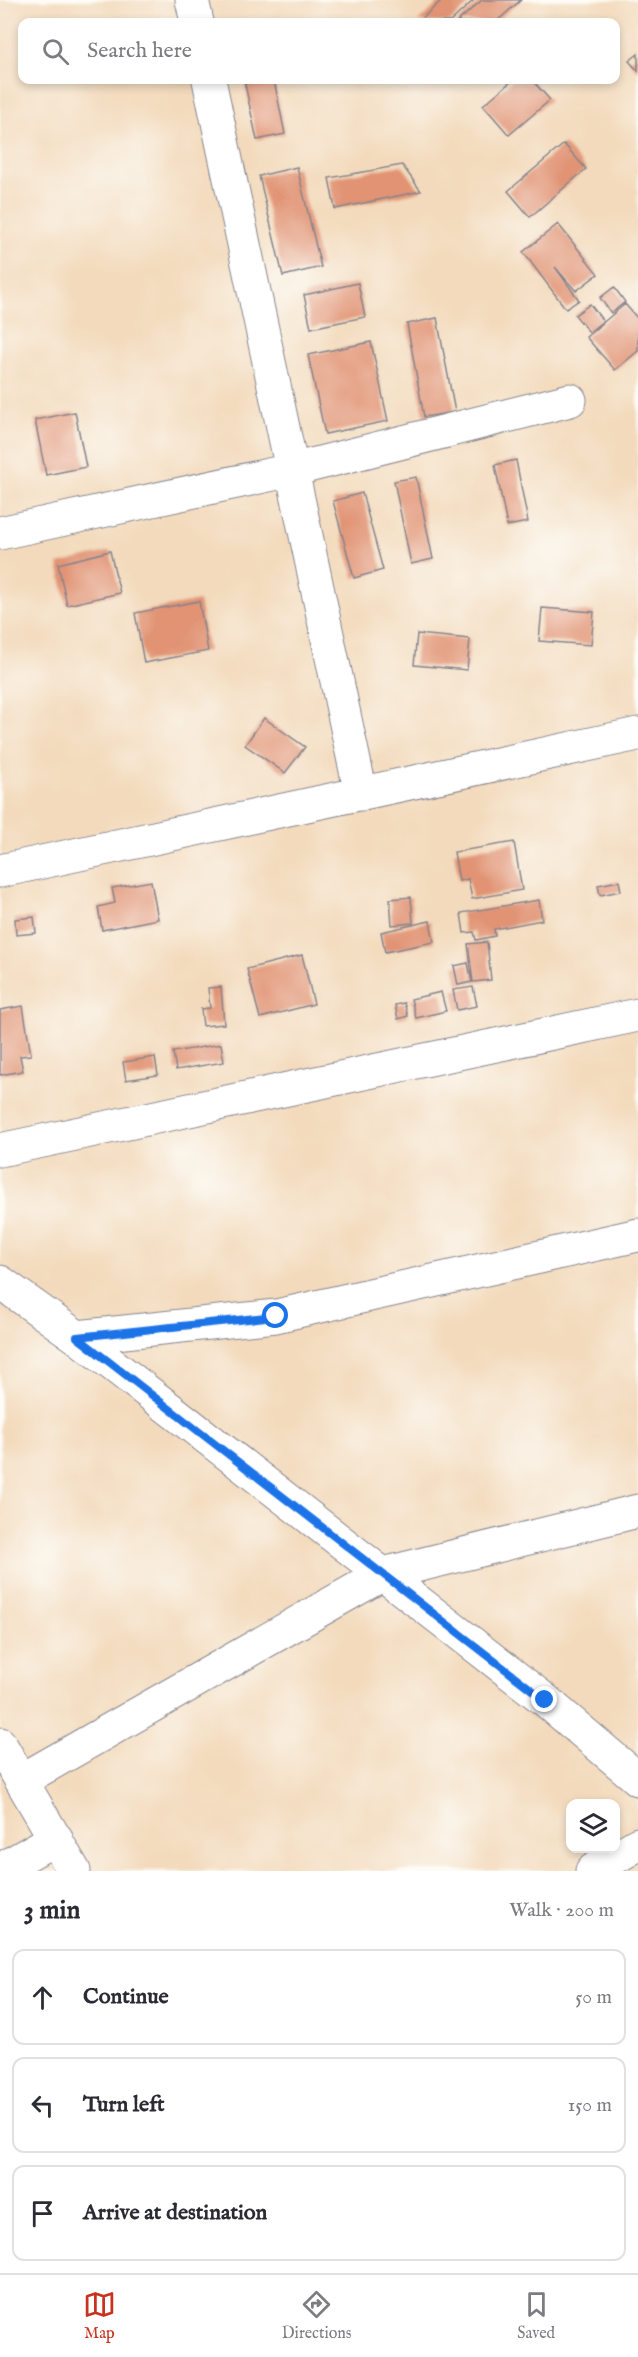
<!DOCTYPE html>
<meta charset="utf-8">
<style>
:root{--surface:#fff;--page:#f7f7f7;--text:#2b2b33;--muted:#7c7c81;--line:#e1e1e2;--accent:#c8321e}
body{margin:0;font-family:"IM FELL English",serif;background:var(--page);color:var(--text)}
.controls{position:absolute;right:18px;bottom:18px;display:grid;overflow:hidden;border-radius:12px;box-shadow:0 3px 9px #0003}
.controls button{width:54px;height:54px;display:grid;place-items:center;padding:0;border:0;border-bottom:2px solid var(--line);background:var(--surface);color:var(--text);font:30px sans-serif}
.stop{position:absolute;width:18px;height:18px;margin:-14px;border:4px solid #1a73e8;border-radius:50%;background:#fff}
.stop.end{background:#1a73e8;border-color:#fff;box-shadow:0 2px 6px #0008}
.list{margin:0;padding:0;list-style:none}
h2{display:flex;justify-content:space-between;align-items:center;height:78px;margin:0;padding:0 24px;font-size:26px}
h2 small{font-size:20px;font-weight:400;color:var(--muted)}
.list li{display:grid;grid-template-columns:39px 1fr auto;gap:18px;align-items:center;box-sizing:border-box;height:96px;margin:0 12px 12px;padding:0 12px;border:2px solid var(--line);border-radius:12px}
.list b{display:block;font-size:22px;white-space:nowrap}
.list em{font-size:20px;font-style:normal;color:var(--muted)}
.icon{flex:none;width:33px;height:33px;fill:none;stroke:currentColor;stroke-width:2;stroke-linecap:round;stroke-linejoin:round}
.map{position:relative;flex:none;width:638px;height:1871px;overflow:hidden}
.search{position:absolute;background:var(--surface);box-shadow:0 3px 9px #0003;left:18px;right:18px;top:18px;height:66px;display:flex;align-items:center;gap:15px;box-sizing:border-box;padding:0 21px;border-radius:12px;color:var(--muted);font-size:22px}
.sheet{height:402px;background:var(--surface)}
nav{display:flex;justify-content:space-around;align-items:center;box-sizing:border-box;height:84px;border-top:2px solid var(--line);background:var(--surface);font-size:16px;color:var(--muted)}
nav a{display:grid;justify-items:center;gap:3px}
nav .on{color:var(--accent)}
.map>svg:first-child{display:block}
.building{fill:#e19373}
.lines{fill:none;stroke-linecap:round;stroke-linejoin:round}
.minor-casing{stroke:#87848d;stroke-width:35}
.minor{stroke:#fff;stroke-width:33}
.route{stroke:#1a73e8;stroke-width:8}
</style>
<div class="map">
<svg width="638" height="1871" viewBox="0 0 638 1871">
<rect width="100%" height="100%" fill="#fdfcf7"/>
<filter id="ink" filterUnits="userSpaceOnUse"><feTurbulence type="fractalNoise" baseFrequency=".0167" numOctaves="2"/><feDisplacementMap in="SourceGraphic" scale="12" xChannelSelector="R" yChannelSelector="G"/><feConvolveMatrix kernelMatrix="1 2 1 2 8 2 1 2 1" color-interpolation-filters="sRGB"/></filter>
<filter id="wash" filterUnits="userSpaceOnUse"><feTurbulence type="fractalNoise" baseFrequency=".008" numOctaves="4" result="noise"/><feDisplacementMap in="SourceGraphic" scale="24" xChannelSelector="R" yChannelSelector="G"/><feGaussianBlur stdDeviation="1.35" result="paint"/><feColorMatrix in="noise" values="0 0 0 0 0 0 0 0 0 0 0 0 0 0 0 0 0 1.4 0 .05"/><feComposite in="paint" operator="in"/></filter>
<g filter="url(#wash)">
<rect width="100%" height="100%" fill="#f3dabc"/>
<g id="blocks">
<path class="building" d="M 442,0 L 474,0 L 450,22 L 418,22 Z
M 482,0 L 521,0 L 496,22 L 457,22 Z
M 638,54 L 638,71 L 629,61 Z
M 244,80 L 274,80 L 285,134 L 257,140 Z
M 513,80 L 532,80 L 550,100 L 509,135 L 483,105 Z
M 564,144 L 586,169 L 530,217 L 508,191 Z
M 402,165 L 421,191 L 335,209 L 329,178 Z
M 297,167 L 321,267 L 283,276 L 259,176 Z
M 558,224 L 598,274 L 576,291 L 555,267 L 579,300 L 566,309 L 523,252 Z
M 358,283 L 365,317 L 311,328 L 304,295 Z
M 614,287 L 625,302 L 611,313 L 600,298 Z
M 590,304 L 603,321 L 589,332 L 575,315 Z
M 625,304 L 638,319 L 638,351 L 615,370 L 586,337 Z
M 437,318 L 455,412 L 424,417 L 407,324 Z
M 371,342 L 388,421 L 325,434 L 308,355 Z
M 75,412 L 86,467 L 46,475 L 35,420 Z
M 516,460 L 528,522 L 507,526 L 495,465 Z
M 416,477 L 433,559 L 411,564 L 394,481 Z
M 362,493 L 383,570 L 354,578 L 333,501 Z
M 110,551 L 120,593 L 67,605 L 58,564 Z
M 199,601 L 208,651 L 144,663 L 135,613 Z
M 542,608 L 594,612 L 591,645 L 539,641 Z
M 417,634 L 470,639 L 467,670 L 414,665 Z
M 264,718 L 305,747 L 285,773 L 245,745 Z
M 514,842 L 522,890 L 472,899 L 468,879 L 459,881 L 454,852 Z
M 151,881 L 158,919 L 102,930 L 98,907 L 115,903 L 112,888 Z
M 619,881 L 621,891 L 600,895 L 598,885 Z
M 411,897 L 413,923 L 392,925 L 390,899 Z
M 539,900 L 542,920 L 494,929 L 495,936 L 476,940 L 474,932 L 464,933 L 461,913 Z
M 34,917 L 36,933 L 16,935 L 15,919 Z
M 430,921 L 434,942 L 385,952 L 381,932 Z
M 487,942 L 491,980 L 473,982 L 468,944 Z
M 302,955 L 314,1004 L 260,1018 L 247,969 Z
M 468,963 L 472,982 L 458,985 L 454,966 Z
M 221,987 L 224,1024 L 203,1026 L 201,1009 L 210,1008 L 208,988 Z
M 473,987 L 477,1006 L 457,1010 L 453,990 Z
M 441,992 L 446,1011 L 416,1018 L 411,999 Z
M 404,1003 L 408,1016 L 398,1019 L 395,1005 Z
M 23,1006 L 31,1055 L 20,1056 L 23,1071 L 0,1075 L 0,1010 Z
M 221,1044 L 224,1062 L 176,1070 L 173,1052 Z
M 155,1057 L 158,1075 L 126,1080 L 123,1062 Z"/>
</g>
</g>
<g filter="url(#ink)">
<use href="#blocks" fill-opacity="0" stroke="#87848d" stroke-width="1.5"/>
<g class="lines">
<defs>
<path id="minor" d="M 192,0 L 197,22
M 209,80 L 361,794
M 0,533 L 292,470 L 570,400
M 0,871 L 638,734
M 0,1150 L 638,1015
M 0,1282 L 77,1337 L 545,1700 L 638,1779
M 77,1337 L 276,1316 L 638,1235
M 0,1744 L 74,1871
M 22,1780 L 383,1574 L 638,1511
M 0,1870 L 56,1838
M 592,1871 L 638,1844"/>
</defs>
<use href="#minor" class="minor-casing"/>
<use href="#minor" class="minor"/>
</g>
</g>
<g class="lines" filter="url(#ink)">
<path class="route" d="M 276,1316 L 77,1337 L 545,1700"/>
</g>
</svg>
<div class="controls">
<button><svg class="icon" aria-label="layers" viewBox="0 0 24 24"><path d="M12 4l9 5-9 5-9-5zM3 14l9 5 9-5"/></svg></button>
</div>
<div class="stop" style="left:276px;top:1316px"></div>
<div class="stop end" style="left:545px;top:1700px"></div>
<div class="search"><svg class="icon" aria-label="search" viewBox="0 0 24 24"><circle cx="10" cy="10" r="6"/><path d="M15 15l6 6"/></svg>Search here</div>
</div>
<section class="sheet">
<h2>3 min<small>Walk · 200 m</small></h2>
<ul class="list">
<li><svg class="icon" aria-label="ahead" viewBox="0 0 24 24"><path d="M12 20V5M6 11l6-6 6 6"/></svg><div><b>Continue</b></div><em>50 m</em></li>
<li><svg class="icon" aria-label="left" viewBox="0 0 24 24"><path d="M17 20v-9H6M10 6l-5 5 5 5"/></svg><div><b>Turn left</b></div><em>150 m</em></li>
<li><svg class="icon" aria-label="arrive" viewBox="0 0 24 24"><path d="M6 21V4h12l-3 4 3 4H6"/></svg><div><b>Arrive at destination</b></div></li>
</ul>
</section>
<nav>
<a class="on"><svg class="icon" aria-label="map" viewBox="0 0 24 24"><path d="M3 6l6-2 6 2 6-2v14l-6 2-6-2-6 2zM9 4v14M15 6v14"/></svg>Map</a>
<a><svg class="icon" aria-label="directions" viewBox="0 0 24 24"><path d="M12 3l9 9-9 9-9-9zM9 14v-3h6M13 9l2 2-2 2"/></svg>Directions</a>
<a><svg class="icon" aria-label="saved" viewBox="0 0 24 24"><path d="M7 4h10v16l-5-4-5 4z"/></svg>Saved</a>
</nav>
